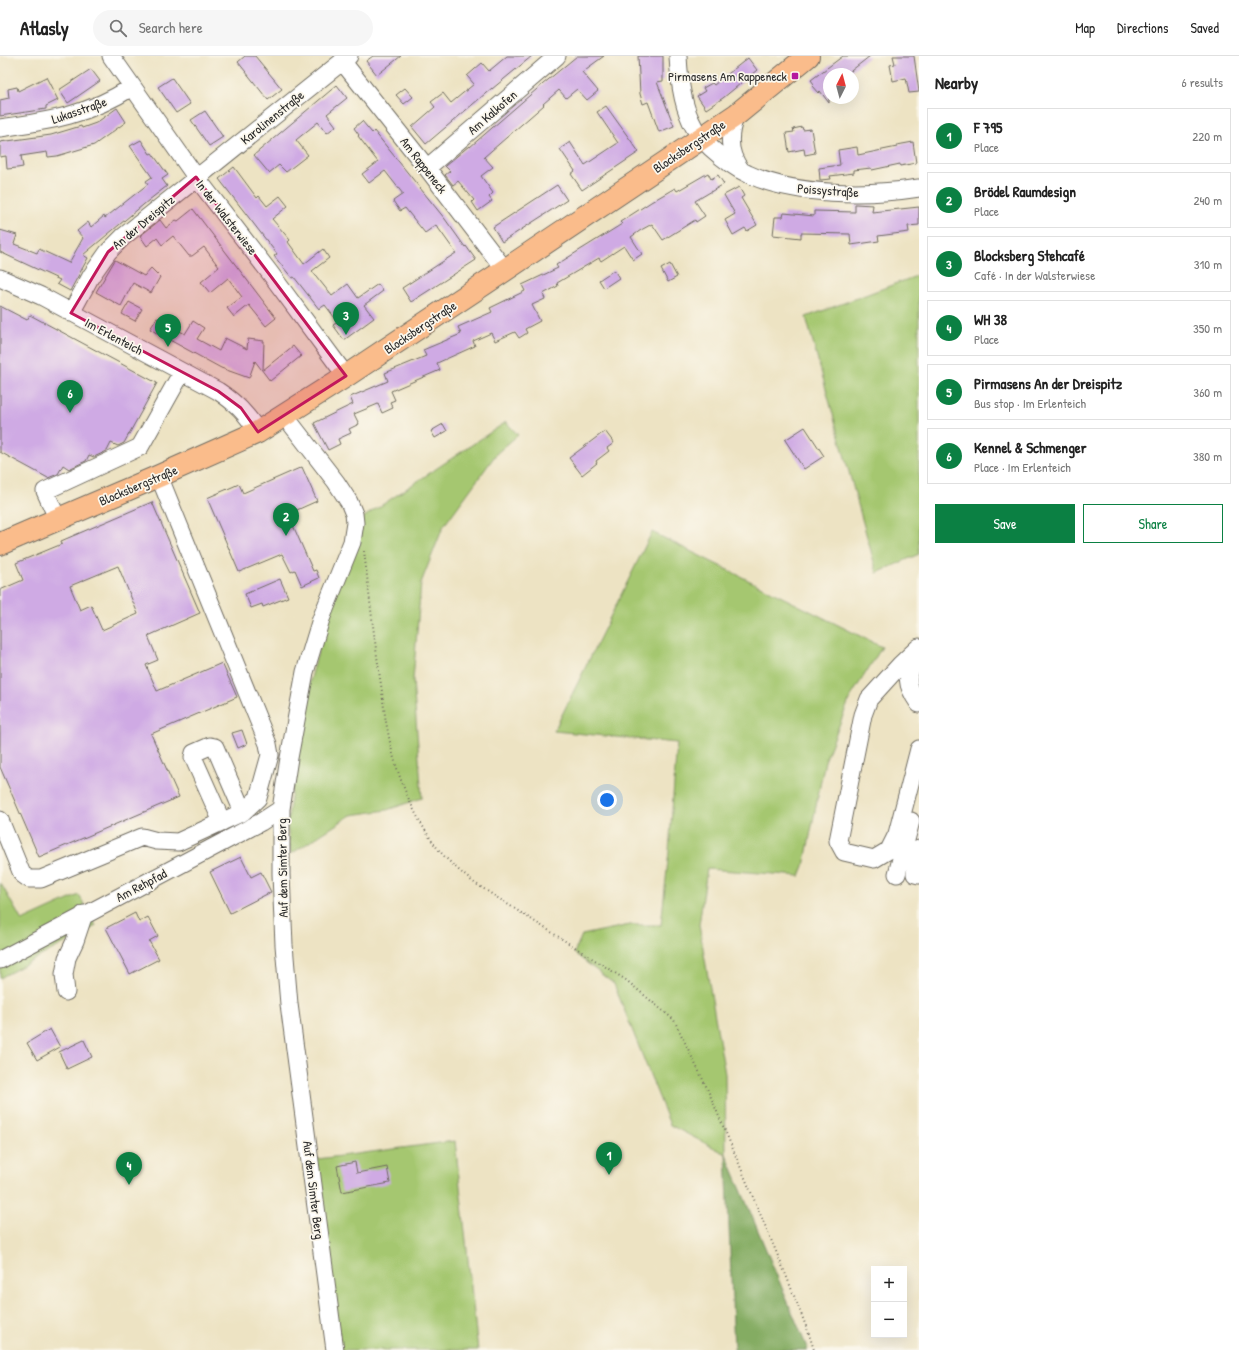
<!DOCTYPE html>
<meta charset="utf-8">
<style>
:root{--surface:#fff;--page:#f6f6f6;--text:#222;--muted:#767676;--line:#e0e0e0;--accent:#0b8043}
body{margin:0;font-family:"Patrick Hand",sans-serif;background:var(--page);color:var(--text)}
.controls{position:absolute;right:12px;bottom:12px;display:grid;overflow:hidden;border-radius:0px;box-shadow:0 4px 16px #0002}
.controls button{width:36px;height:36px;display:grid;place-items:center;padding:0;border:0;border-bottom:1px solid var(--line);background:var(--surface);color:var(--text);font:20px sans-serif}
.compass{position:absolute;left:823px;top:12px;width:36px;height:36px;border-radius:50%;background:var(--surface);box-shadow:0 4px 16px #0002;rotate:6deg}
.you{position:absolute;left:607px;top:744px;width:14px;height:14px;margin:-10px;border:3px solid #fff;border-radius:50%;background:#1a73e8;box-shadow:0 0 0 6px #1a73e833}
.badge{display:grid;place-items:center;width:26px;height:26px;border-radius:50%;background:var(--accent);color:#fff;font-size:13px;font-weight:700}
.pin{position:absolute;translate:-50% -33px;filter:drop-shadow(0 1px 2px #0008)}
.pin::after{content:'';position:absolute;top:21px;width:14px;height:12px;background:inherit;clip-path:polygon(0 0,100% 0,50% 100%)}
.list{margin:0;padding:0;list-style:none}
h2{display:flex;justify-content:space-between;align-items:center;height:52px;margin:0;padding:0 16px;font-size:17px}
h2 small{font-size:13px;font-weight:400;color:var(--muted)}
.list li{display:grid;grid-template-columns:26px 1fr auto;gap:12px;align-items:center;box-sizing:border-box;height:56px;margin:0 8px 8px;padding:0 8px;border:1px solid var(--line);border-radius:0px}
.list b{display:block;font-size:15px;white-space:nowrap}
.list p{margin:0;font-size:13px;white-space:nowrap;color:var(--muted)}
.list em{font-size:13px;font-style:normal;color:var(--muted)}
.actions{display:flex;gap:8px;padding:12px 16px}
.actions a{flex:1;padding:9px 0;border:1px solid var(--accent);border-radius:0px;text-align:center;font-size:14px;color:var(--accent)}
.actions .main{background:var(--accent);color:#fff}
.icon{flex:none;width:22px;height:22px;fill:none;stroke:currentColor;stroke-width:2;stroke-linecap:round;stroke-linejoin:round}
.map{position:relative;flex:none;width:919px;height:1294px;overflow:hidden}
header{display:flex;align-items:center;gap:24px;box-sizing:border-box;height:56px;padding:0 20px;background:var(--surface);border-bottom:1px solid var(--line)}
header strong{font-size:19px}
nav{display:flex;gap:22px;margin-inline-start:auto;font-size:14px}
.search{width:280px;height:36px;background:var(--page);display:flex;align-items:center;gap:10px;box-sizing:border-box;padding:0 14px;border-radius:22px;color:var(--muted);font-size:15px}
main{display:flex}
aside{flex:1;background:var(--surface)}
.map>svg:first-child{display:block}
.green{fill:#a5c76f;stroke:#68794d}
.forest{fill:#84ac62;stroke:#586c46}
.building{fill:#cfaae4;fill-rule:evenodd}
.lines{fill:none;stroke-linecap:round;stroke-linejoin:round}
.minor-casing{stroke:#6f6b60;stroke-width:19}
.major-casing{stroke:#6f6b60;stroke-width:24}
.path{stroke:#6f6b60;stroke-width:2;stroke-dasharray:1 3;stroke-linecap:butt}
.minor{stroke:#fff;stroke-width:17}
.major{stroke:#fabc8b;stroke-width:22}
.marked{fill:#c2185b;fill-opacity:0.2;stroke:#c2185b;stroke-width:3;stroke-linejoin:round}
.poi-dot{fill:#b5179e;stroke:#fbf7ec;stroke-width:1.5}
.labels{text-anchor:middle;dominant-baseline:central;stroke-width:3.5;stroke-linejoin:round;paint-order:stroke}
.poi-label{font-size:13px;fill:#2b2b2b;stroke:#fbf7ec;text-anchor:end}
.street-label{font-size:13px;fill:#2b2b2b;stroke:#fbf7ec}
</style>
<header>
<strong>Atlasly</strong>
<div class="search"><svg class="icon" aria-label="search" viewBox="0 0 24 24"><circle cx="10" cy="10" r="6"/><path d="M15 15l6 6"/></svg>Search here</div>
<nav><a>Map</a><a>Directions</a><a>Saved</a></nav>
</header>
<main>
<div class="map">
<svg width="919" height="1294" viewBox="0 0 919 1294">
<rect width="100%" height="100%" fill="#fbf7ec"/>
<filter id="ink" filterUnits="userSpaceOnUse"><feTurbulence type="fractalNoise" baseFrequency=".025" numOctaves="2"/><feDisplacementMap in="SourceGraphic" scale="8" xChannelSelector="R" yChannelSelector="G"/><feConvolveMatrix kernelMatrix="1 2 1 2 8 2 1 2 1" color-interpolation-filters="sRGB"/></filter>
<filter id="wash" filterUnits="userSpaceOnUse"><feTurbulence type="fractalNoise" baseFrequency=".012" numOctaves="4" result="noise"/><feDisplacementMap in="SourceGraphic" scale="16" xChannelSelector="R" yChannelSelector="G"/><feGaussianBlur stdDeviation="0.9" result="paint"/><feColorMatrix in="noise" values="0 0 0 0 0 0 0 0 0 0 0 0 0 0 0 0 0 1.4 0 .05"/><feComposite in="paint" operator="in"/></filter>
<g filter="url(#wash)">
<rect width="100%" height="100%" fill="#ede3c3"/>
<path class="green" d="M 919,219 L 919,498 L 877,517 L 806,261 Z
M 506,366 L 518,379 L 497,397 L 443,471 L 421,527 L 413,624 L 422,742 L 387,754 L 351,759 L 291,798 L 287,769 L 304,648 L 352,469 Z
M 652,476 L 882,591 L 850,642 L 825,705 L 804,810 L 800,820 L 707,813 L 699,869 L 725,1018 L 726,1098 L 670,1069 L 614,928 L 574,897 L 582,879 L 630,869 L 661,869 L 669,795 L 677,687 L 554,675 Z
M 0,826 L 22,865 L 79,839 L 96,870 L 0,922 Z
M 455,1085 L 478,1294 L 335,1294 L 310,1104 Z"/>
<path class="forest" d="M 726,1098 L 808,1294 L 734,1294 Z"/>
<g id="blocks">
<path class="building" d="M 245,0 L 255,0 L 282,33 L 268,44 L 238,6 Z
M 373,0 L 401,0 L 377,19 L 366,5 Z
M 507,0 L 532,0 L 492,33 L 492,32 L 426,88 L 412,71 L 435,51 L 431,46 L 443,37 L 451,47 L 474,28 L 467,20 L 482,7 L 489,15 Z
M 577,0 L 604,0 L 582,16 L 598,35 L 587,44 L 577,33 L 566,42 L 559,34 L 543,48 L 544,49 L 484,101 L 493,111 L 481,120 L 493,137 L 489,141 L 492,145 L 478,155 L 472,146 L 474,144 L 458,125 L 453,129 L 445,119 L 450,115 L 445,110 L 469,90 L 470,91 L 537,33 Z
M 638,0 L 663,0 L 663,25 L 657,26 L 674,70 L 659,76 L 648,46 L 643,48 L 640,38 Z
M 843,0 L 870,0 L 847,18 L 829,18 L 829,47 L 820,35 L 818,37 L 812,30 L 814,28 L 811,24 Z
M 893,0 L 914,0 L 919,36 L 909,37 L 906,22 L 893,25 L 890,9 L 895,8 Z
M 748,2 L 757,14 L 723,42 L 706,53 L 697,40 L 705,35 L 703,32 L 712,27 L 714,29 Z
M 91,13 L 100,25 L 68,47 L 59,34 Z
M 46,21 L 58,44 L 46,50 L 46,53 L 0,60 L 0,44 L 9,42 L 8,33 L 17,31 L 18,35 Z
M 172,22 L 190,48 L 176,57 L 158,31 Z
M 337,29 L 347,42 L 327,58 L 336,70 L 327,77 L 318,66 L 296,84 L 308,99 L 286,116 L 279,109 L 269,117 L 254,99 Z
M 405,32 L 413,41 L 404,48 L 396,39 Z
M 606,50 L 639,96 L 582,134 L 571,118 L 575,115 L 560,93 L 570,86 L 585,109 L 618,87 L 597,56 Z
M 117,52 L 126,66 L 94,89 L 57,100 L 48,101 L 47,96 L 21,100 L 23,111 L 17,112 L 7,113 L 6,100 L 0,101 L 0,86 L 51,79 L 81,70 L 82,72 L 96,67 Z
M 205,55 L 223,81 L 209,90 L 191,64 Z
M 362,65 L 372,77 L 374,75 L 445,163 L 465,191 L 466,190 L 476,204 L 411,246 L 402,232 L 456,197 L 436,169 L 425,177 L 405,152 L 400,155 L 393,145 L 403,138 L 385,115 L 369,127 L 362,118 L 378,106 L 358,80 L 359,79 L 354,72 Z
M 802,71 L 803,74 L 811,73 L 815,97 L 805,99 L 804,93 L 789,96 L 786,77 L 794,76 L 793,73 Z
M 141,84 L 150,98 L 152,97 L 168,119 L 162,123 L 167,130 L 149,144 L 83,199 L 88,202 L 70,235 L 57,228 L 60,224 L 0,196 L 0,174 L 17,179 L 14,188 L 37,197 L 39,193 L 69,207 L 83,182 L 77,175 L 88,166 L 91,171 L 104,160 L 105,162 L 148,128 L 146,125 L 152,121 L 130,90 Z
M 913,86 L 916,107 L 900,110 L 900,108 L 872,114 L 871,112 L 854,114 L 854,117 L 830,120 L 831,123 L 820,124 L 819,112 L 840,109 L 838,94 L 857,91 L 858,99 L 897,91 L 897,89 Z
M 234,111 L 257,142 L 259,140 L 267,150 L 280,140 L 288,150 L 272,163 L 290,184 L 288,186 L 304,208 L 323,193 L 329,202 L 312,215 L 332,240 L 348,228 L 358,242 L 378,228 L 383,235 L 364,249 L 374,262 L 344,284 L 333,269 L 338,266 L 325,249 L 319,253 L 294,221 L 292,222 L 274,200 L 277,198 L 219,123 Z
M 708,117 L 711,123 L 718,119 L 724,128 L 695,145 L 705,160 L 696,166 L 695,164 L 663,184 L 652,168 L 641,174 L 631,181 L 642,198 L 633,204 L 624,190 L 601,205 L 599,202 L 557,227 L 558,230 L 543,238 L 545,243 L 532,249 L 540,265 L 525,273 L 527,277 L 519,282 L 515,276 L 495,285 L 491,277 L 473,285 L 475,290 L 437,307 L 440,314 L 391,335 L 395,344 L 390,346 L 393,352 L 382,357 L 378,348 L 354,358 L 359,368 L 349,373 L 351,377 L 338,383 L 340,388 L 328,394 L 314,367 L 353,348 L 350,341 L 388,325 L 385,317 L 426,300 L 423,294 L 461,278 L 458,271 L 492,256 L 490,252 L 525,235 L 522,229 L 558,212 L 556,209 L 622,168 L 620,166 L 651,146 L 675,132 L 677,135 Z
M 557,129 L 567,144 L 502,186 L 493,171 Z
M 739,131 L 744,140 L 741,142 L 757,169 L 747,175 L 745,172 L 733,179 L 725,164 L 735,158 L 724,139 Z
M 855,148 L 873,149 L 872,156 L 919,151 L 919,169 L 908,170 L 909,176 L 878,180 L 879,185 L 851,189 L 850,178 L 801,177 L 801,182 L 773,179 L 775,161 L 783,161 L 784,157 L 814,160 L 814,155 L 855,156 Z
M 193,153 L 276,262 L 266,270 L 249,249 L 234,261 L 227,252 L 242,241 L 228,222 L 210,237 L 201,226 L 219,211 L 204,191 L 192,200 L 189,200 L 173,180 L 162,189 L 157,182 L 147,190 L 140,180 L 160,164 L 166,172 L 176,164 L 178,165 Z
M 115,204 L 144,220 L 151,212 L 160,221 L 151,237 L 133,227 L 121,250 L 96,236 Z
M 670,208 L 677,221 L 668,226 L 661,213 Z
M 614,214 L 619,222 L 604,232 L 599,224 Z
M 129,246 L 142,253 L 135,265 L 122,258 Z
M 0,250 L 27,264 L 30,259 L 157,327 L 124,387 L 118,390 L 111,387 L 107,395 L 94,401 L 89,399 L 86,405 L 69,413 L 63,409 L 58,418 L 48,422 L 0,396 Z
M 157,262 L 185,278 L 193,265 L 204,272 L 197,283 L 219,295 L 225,282 L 247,293 L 248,283 L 264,285 L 263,314 L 293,290 L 301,300 L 270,325 L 255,305 L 249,322 L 221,312 L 155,276 L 150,273 Z
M 443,368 L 447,375 L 435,382 L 431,375 Z
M 805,371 L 824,400 L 804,413 L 785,384 Z
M 605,375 L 614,387 L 607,392 L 609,395 L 596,405 L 597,407 L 582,419 L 569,402 Z
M 302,411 L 317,445 L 288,458 L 313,515 L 316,514 L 319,522 L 302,530 L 295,514 L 291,516 L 282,498 L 239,516 L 207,442 L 239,428 L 243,437 Z
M 152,446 L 200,557 L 148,580 L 158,604 L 146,609 L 157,635 L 222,607 L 237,641 L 151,678 L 179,741 L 39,801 L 0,711 L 0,534 L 23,524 L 16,507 L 62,488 L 61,485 ZM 118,510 L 138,558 L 102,574 L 91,549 L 80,554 L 70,530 Z
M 280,523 L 288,541 L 263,551 L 262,548 L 251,552 L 245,538 Z
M 242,674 L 247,688 L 238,692 L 232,677 Z
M 241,801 L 251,821 L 261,816 L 271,836 L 230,857 L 210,816 Z
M 135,857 L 139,866 L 148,861 L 158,880 L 149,885 L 159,903 L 130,918 L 106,872 Z
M 50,973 L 60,991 L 37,1004 L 27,987 Z
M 84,984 L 92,1001 L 67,1013 L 59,996 Z
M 355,1106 L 357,1117 L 387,1111 L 390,1127 L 342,1136 L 337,1110 Z"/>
</g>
</g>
<g filter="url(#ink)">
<use href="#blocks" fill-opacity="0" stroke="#6f6b60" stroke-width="1"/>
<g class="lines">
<defs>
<path id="minor" d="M 111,0 L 196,121 L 270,217 L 346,320
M 678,0 C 679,22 683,52 694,71 C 698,79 704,85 711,92 C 722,102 734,112 748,118 C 795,140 868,140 919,132
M 342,5 L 427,112 L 505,214
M 736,59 C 728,78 728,98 741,114
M 0,72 C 50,65 89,59 132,31
M 427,112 L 557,0
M 0,222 L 41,240 L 218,335 C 236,347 246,357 258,376
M 71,257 L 91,220 L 108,196 L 123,181 L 349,0
M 285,360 L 336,426 L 349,446 L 354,458 L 355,467 L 352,486 L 321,563 L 305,616 L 289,702 L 281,753 L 281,818 L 284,889 L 289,948 L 335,1294
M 58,464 L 45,435 L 140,391 L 182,316
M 919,591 L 900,609 L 869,643 L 863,659 L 838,785 L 844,796 L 874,803 L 889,794 L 897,778 L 919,693
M 919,602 C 904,620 906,629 919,648
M 0,764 L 22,818 L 29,823 L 41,823 L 142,781 L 157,785 L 178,786 L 243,756 L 258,742 L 270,699 L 268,688 L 159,420
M 222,766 L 193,701 L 194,697 L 210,690 L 215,691 L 243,756
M 919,793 L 915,818 L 919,819
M 897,818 L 911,765
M 0,904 L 261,766 L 281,753
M 66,936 L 64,918 L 67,902 L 75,885 L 84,858"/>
<path id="major" d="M 0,488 L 159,420 L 258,376 L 346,320 L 505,214 L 736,59 L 808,0"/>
</defs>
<use href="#minor" class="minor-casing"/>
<use href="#major" class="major-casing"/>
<path class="path" d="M 364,495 C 369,537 374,580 380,622 C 383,640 384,658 388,676 C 395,715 410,752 432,785 C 443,801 458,814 473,826 L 626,924 L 674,964 L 707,1032 L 786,1219 L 809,1278 L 814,1294"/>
<use href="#minor" class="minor"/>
<use href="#major" class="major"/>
</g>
</g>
<path class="marked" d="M 196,121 L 346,320 L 258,376 L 241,352 L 218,335 L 71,257 L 108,196 Z"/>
<rect class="poi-dot" x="791" y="16" width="8" height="8" rx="2"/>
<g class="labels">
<g class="poi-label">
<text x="787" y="20">Pirmasens Am Rappeneck</text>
</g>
<g class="street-label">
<text transform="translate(79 54) rotate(-19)">Lukasstraße</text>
<text transform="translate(492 56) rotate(-41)">Am Kalkofen</text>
<text transform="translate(272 61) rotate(-39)">Karolinenstraße</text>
<text transform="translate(689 90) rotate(-34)">Blocksbergstraße</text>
<text transform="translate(424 109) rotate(52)">Am Rappeneck</text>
<text transform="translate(828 134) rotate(4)">Poissystraße</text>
<text transform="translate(227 161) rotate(52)">In der Walsterwiese</text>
<text transform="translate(143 166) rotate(-40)">An der Dreispitz</text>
<text transform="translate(420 271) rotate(-34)">Blocksbergstraße</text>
<text transform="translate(114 280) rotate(28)">Im Erlenteich</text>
<text transform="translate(138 429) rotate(-23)">Blocksbergstraße</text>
<text transform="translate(282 812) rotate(-91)">Auf dem Simter Berg</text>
<text transform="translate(141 829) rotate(-28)">Am Rehpfad</text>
<text transform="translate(314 1134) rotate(83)">Auf dem Simter Berg</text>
</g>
</g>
</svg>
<div class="controls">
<button>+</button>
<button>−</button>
</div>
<svg class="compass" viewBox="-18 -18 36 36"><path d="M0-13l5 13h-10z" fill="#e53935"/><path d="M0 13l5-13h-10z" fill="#767676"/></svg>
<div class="you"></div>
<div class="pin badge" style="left:609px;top:1119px">1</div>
<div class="pin badge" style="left:286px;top:480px">2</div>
<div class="pin badge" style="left:346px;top:279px">3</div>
<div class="pin badge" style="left:129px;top:1129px">4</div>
<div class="pin badge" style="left:168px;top:291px">5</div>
<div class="pin badge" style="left:70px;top:357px">6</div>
</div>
<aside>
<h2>Nearby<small>6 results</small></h2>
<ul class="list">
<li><span class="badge">1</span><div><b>F 795</b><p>Place</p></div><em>220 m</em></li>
<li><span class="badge">2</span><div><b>Brödel Raumdesign</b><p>Place</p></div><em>240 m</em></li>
<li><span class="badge">3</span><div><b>Blocksberg Stehcafé</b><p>Café · In der Walsterwiese</p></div><em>310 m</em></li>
<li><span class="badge">4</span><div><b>WH 38</b><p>Place</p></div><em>350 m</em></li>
<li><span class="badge">5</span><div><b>Pirmasens An der Dreispitz</b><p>Bus stop · Im Erlenteich</p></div><em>360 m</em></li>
<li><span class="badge">6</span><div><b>Kennel &amp; Schmenger</b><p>Place · Im Erlenteich</p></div><em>380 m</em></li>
</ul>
<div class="actions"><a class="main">Save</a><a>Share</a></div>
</aside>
</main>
